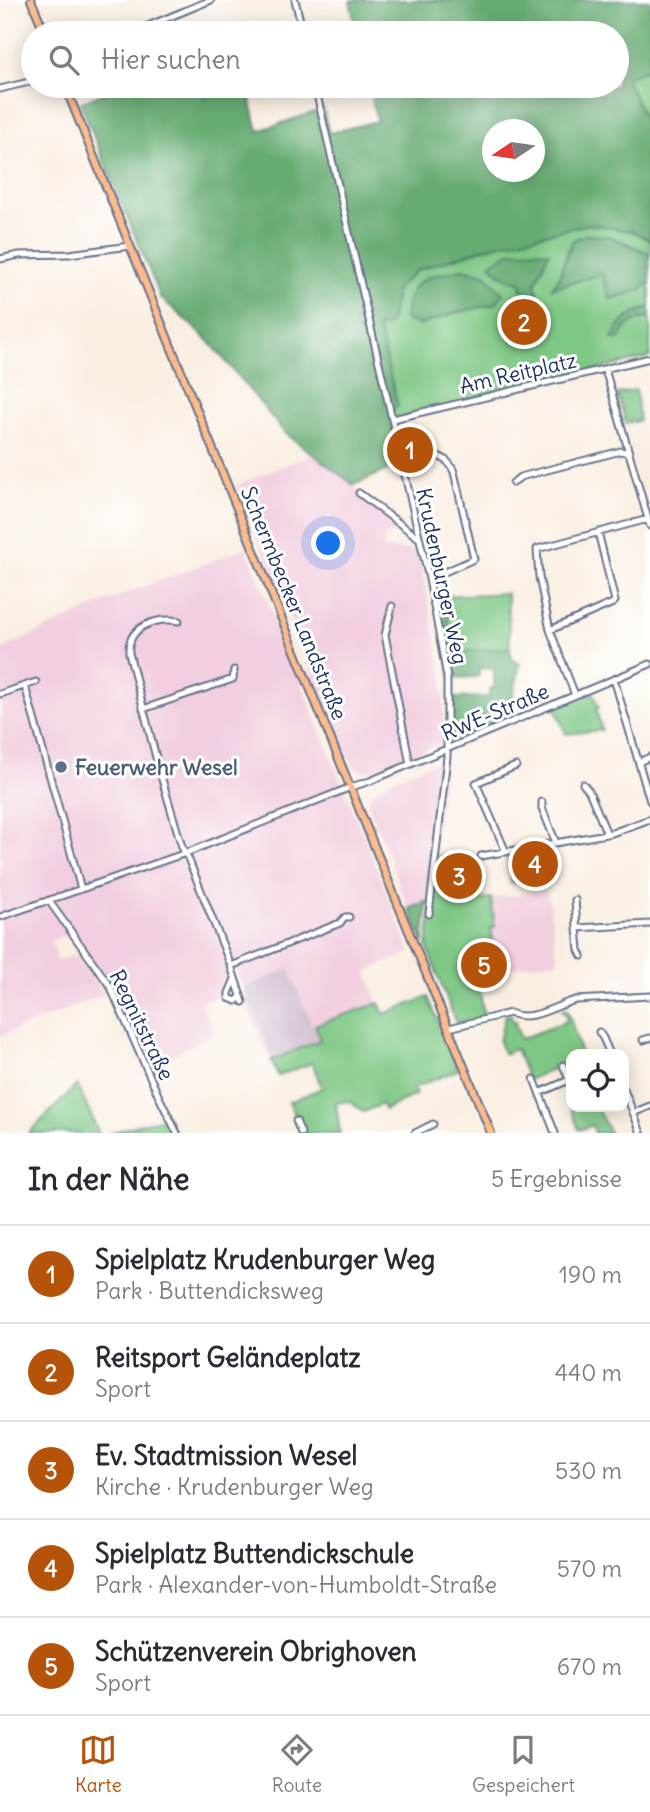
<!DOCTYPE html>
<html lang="de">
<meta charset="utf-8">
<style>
:root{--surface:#fff;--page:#f7f7f7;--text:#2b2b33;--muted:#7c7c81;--line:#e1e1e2;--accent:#b45309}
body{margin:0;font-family:Delius,sans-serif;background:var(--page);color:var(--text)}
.controls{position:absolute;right:21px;bottom:21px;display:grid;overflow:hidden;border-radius:14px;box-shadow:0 4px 18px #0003}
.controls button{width:63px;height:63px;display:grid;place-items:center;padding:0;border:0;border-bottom:2px solid var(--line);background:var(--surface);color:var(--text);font:35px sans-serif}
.compass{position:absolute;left:482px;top:119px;width:63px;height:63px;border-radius:50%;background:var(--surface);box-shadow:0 4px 18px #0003;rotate:257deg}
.you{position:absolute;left:329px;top:544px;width:24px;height:24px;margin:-18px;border:5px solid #fff;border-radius:50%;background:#1a73e8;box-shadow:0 0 0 10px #1a73e833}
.badge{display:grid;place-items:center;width:46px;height:46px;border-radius:50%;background:var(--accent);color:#fff;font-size:23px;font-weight:700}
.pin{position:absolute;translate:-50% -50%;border:4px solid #fff;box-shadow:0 2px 7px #0006}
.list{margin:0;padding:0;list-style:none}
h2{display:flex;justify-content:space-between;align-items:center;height:91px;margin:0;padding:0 28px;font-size:30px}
h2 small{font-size:23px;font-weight:400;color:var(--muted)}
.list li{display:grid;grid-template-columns:46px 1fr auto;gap:21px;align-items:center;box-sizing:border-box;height:98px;padding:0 28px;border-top:2px solid var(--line)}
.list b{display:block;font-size:26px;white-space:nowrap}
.list p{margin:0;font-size:23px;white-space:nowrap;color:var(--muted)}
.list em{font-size:23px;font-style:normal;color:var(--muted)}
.icon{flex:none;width:38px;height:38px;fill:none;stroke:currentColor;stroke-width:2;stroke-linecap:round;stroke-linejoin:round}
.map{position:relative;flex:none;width:650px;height:1133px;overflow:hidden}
.search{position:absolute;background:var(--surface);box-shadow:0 4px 18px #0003;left:21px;right:21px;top:21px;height:77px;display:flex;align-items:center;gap:18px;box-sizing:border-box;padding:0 24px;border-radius:38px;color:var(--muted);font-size:26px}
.sheet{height:581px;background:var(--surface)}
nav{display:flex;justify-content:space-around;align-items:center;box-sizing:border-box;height:98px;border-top:2px solid var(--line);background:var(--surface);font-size:19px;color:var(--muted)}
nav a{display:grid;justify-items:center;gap:4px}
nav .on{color:var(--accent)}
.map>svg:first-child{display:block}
.built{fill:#f2cfe0}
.industrial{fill:#cfbdcf}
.green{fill:#7ec784;stroke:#4c7b71;stroke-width:2;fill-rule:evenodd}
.forest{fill:#66ac72;stroke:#406e68;stroke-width:2;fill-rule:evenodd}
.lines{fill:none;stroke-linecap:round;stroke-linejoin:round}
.minor-casing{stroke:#69728c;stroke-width:9}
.major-casing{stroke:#69728c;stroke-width:10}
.minor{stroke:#fff;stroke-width:5}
.major{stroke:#fbbb8c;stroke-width:6}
.service-dot{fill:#5c6f8a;stroke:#fff;stroke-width:2.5}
.labels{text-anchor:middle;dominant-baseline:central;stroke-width:6;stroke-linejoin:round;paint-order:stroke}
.street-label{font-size:21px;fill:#1b2f5e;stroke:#fff}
.service-label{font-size:21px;font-weight:bold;fill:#4e5e75;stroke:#fff;text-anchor:start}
</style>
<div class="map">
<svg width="650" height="1133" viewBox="0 0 650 1133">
<rect width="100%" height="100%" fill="#fff"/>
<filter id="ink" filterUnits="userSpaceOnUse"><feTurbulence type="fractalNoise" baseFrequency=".0143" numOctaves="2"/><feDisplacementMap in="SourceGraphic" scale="14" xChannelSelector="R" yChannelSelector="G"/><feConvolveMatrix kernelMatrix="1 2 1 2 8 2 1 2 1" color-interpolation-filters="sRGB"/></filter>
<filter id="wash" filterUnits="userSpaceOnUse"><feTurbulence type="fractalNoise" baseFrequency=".00686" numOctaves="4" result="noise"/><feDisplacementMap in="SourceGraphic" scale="28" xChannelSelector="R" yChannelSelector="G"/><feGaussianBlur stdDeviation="1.57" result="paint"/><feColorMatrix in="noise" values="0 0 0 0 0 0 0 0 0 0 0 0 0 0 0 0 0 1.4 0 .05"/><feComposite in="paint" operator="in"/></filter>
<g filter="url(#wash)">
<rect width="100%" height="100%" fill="#f9eee0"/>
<path class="built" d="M 313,454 L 403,524 L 398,533 L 384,535 L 384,549 L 418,550 L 443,678 L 444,742 L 382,767 L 364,772 L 356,769 L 341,743 L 236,485 Z
M 246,548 L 411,953 L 366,971 L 379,1003 L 315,1025 L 321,1040 L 271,1060 L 244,1001 L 247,999 L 237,973 L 238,967 L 228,971 L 229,981 L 223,994 L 201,1003 L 215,1034 L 144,1069 L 109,987 L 69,934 L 51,941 L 58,961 L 76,955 L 104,995 L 0,1036 L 0,650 L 109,600 Z
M 445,758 L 428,901 L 409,909 L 368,803 L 371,795 L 391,780 Z
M 547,890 L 558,961 L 491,970 L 495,956 L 491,927 L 495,926 L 491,898 Z"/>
<path class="industrial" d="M 289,969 L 318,1039 L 272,1057 L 244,987 Z"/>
<path class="green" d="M 650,68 L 650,132 L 626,78 Z
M 588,224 L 632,231 L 650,240 L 650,254 L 629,244 L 608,236 L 568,249 L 558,280 L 553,287 L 602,274 L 610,299 L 641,290 L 650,282 L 650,307 L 634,313 L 625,327 L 638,319 L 650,317 L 650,357 L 393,419 L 391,409 L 398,407 L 377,327 L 390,324 L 396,289 L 417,270 L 485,248 ZM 549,252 L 535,284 L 524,294 L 520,282 L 500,275 L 491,264 ZM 462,269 L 496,304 L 458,312 Z
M 636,390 L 639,421 L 626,423 L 617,394 Z
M 507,593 L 510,648 L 453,653 L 444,596 Z
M 593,692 L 599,708 L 596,709 L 602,730 L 566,734 L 555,707 Z
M 542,850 L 546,877 L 528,880 L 524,853 Z
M 520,854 L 524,881 L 511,883 L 507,856 Z
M 438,855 L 443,855 L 452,898 L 478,890 L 480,900 L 491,898 L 495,927 L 491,928 L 494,948 L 473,951 L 484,1017 L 456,1023 L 427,947 Z
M 428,997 L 458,1070 L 413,1088 L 416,1094 L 385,1110 L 381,1104 L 364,1112 L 349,1101 L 336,1103 L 340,1133 L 303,1133 L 289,1102 L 322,1088 L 312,1063 L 278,1076 L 271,1060 L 320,1040 L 315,1025 L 379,1003 L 384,1014 Z
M 565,1009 L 568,1011 L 581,1054 L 571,1054 L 571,1061 L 528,1080 L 516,1049 L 504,1054 L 499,1042 L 505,1016 L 511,1015 L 513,1022 L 516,1021 L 515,1024 L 521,1039 L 567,1021 L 565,1013 L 562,1011 Z
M 77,1085 L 99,1133 L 29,1133 Z
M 571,1097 L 571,1107 L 596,1107 L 610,1133 L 595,1133 L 592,1125 L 579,1130 L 567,1099 Z
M 167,1117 L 175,1133 L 109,1133 Z"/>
<path class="forest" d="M 353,0 L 650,0 L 650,68 L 626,78 L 650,132 L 650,240 L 632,231 L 588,224 L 485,248 L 417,270 L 396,289 L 390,325 L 378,327 L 398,407 L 391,409 L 401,464 L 354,485 L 285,433 L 209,341 L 160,297 L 80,103 L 121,86 L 199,86 L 204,98 L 234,86 L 247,86 L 258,131 L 323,109 L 329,133 L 377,121 L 369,86 L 617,86 L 617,33 L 357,33 L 350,1 ZM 492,130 L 534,130 L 534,172 L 492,172 Z
M 586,235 L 608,236 L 649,253 L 650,282 L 641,290 L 610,299 L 602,274 L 552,288 L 558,280 L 573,240 Z
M 533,250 L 549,252 L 535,284 L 538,293 L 524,295 L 520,282 C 506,280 499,274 490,264 L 510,252 Z
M 462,269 L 485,274 L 503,294 L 496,304 L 458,312 L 420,325 L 405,320 C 408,277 425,277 462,269 Z
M 650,307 L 650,317 C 633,319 627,323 620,339 L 612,339 C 621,319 630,315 650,307 Z
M 437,596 L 444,596 L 453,652 L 510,648 L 512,659 L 520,664 L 508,719 L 456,739 L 452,736 L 451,698 L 489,697 L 490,689 L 494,688 L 494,669 L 479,668 L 479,676 L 475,677 L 451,678 Z
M 428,901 L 423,944 L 409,909 Z"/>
</g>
<g filter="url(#ink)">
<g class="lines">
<defs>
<path id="minor" d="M 295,0 L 303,33
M 131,33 L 211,0
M 315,86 L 429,579 L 447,677 L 447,757 L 429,914
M 0,89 L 33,81
M 0,259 L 19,255 L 69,254 L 130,246
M 605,369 L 650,526
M 393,419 L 650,358
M 402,461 C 423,457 444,447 454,472 L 474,559 L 429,579
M 513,483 L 520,477 L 621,451 L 628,453
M 359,493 L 420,539
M 392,606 L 385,635 L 410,764
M 179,621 C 157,617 127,626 129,653 L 159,769 L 182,847 L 188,858 L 231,966 L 243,1002
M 550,630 L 613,603 L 615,601 L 598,532
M 614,679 L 650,801
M 25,686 L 81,889
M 0,694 L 36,682
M 575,695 L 550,630 L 539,577 L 537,549 L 648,519
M 143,709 L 233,679 L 234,670
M 639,762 L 650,757
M 583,784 L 589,791 L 607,834
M 542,802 L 542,808 L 556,843
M 506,852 L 476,783 L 516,766
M 481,856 L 612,833 L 650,819
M 575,900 L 577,928 L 650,924
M 49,901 L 110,986 L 159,1097 L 177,1133
M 0,917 L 186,853 L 351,787 L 370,781 L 650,664
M 577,928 L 579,950 L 582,956
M 231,966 L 340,923 L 345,917 L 349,917
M 235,979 L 229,993 L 229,998 L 236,1001 L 241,997
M 449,1028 L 510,1013 C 532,1023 555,1005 576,1000 L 650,996
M 599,1032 L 603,1038 L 610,1054
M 643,1040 L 650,1038
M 563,1065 L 571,1084
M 534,1079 L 555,1133
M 624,1089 L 641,1133
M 539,1093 L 569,1080
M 633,1113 L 650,1106
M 296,1121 L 301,1133
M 415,1133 L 433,1124"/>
<path id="major" d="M 31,0 L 45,33
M 65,86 L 491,1133"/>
</defs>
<use href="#minor" class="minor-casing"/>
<use href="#major" class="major-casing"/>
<use href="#minor" class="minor"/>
<use href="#major" class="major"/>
</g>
</g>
<circle class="service-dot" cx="61" cy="767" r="7"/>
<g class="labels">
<g class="street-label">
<text transform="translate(518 373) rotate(-13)">Am Reitplatz</text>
<text transform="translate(442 576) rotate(78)">Krudenburger Weg</text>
<text transform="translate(294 603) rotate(68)">Schermbecker Landstraße</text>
<text transform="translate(495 712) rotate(-23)">RWE-Straße</text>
<text transform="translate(142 1025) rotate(64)">Regnitstraße</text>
</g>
<g class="service-label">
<text x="75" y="767">Feuerwehr Wesel</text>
</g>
</g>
</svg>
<div class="controls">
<button><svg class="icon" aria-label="locate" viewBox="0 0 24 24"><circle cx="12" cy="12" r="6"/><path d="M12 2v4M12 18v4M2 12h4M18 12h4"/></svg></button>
</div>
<svg class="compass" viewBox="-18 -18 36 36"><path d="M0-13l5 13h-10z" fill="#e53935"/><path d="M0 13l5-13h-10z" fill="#7c7c81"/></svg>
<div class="you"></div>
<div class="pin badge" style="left:410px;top:450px">1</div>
<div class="pin badge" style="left:524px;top:322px">2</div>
<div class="pin badge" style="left:459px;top:876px">3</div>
<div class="pin badge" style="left:535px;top:864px">4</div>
<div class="pin badge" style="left:484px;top:965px">5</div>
<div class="search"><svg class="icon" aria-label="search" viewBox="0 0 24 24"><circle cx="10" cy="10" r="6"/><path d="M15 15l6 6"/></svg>Hier suchen</div>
</div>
<section class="sheet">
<h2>In der Nähe<small>5 Ergebnisse</small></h2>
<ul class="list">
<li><span class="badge">1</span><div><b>Spielplatz Krudenburger Weg</b><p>Park · Buttendicksweg</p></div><em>190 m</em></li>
<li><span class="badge">2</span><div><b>Reitsport Geländeplatz</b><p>Sport</p></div><em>440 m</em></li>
<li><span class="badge">3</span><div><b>Ev. Stadtmission Wesel</b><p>Kirche · Krudenburger Weg</p></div><em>530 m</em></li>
<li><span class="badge">4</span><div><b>Spielplatz Buttendickschule</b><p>Park · Alexander-von-Humboldt-Straße</p></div><em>570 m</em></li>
<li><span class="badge">5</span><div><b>Schützenverein Obrighoven</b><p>Sport</p></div><em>670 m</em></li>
</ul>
</section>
<nav>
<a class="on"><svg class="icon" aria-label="map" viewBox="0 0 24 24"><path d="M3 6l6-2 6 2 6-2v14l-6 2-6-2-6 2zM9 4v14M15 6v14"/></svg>Karte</a>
<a><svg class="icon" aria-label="directions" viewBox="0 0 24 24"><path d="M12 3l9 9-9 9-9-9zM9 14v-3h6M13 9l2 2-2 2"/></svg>Route</a>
<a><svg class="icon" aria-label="saved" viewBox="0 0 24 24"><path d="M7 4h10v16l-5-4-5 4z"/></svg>Gespeichert</a>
</nav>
